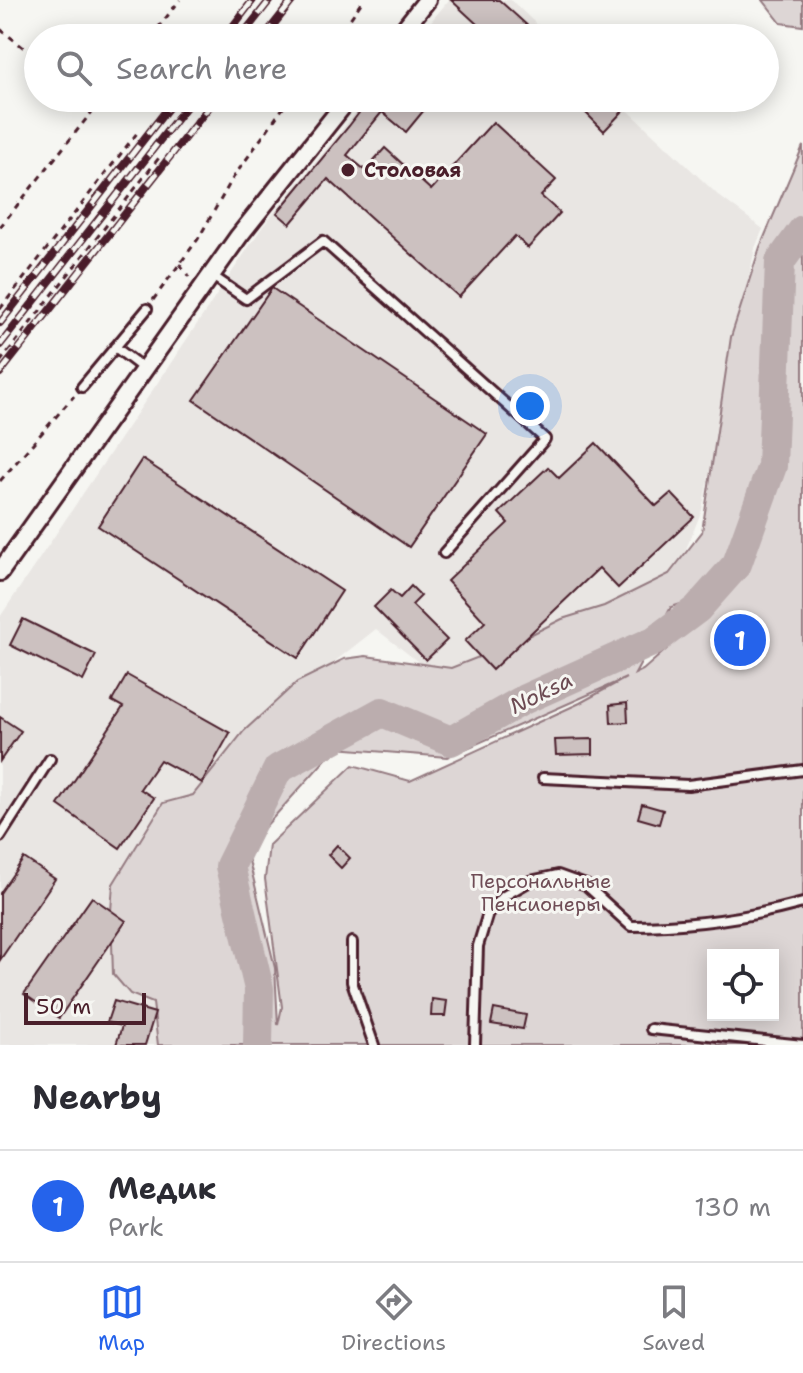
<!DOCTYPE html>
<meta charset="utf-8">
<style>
:root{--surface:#fff;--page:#f2f2f3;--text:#2b2b33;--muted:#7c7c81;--line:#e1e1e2;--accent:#2563eb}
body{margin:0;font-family:"Shantell Sans",sans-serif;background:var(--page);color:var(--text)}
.controls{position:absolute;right:24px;bottom:24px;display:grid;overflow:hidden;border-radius:0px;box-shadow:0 4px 20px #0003}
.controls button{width:72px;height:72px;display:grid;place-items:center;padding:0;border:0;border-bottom:2px solid var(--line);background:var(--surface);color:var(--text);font:40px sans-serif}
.scale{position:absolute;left:24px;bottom:20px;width:122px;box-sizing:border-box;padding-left:8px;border:4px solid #4a1f2b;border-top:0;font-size:22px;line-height:28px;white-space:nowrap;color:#4a1f2b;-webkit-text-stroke:6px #f6f6f2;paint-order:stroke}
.you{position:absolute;left:530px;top:406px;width:28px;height:28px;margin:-20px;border:6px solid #fff;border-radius:50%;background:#1a73e8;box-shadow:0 0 0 12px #1a73e833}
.badge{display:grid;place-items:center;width:52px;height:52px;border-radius:50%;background:var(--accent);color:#fff;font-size:26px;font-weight:700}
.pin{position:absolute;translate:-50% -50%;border:4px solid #fff;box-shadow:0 2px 8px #0006}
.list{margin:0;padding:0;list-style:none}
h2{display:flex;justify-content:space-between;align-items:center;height:104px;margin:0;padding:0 32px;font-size:34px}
h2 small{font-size:26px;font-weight:400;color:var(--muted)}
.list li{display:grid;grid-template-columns:52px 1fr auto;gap:24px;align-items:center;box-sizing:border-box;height:112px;padding:0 32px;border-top:2px solid var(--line)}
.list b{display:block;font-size:30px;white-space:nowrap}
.list p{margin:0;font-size:26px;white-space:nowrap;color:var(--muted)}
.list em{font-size:26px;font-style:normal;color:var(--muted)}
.icon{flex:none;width:44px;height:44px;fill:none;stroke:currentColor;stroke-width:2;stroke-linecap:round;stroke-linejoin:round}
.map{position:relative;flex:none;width:803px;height:1045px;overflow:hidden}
.search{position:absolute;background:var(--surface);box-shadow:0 4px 20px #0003;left:24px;right:24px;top:24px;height:88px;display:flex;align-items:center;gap:20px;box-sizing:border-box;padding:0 28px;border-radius:44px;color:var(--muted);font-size:30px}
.sheet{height:216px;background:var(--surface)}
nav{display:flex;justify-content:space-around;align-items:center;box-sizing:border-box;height:112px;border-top:2px solid var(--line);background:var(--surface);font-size:22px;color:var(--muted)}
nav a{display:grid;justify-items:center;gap:4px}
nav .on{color:var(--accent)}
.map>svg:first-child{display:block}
.built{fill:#e9e6e3}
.green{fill:#ddd6d5;stroke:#947a80;stroke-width:2;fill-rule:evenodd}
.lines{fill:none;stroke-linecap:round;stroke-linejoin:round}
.river{stroke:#bbadae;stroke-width:30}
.building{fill:#ccc1c0;stroke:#4a1f2b;stroke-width:2}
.lane-casing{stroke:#4a1f2b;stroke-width:14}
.street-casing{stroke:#4a1f2b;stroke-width:22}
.path{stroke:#4a1f2b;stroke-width:3;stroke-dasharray:6 6;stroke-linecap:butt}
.lane{stroke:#f6f6f2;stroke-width:8}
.street{stroke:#f6f6f2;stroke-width:16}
.rail-casing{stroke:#4a1f2b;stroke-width:8}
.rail{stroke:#f6f6f2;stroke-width:5;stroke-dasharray:15;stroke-linecap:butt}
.poi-dot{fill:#4a1f2b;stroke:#f6f6f2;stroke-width:3}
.labels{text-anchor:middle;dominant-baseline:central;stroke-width:6;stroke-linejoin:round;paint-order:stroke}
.poi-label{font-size:20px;font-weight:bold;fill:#4a1f2b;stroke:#f6f6f2;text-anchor:start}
.park-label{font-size:20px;fill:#6f4d56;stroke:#f6f6f2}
.water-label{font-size:22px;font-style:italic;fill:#6c4a52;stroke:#f6f6f2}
</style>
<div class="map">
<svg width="803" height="1045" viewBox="0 0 803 1045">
<rect width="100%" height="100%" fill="#f6f6f2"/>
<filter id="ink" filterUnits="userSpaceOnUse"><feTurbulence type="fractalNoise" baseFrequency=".0125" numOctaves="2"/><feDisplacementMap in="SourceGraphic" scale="16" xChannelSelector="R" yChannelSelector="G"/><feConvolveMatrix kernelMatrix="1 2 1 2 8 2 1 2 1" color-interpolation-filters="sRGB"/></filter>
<g filter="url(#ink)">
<path class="built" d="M 449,0 L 511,0 L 551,38 L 417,38 Z
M 368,98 L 615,98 L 719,196 L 763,229 L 755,248 L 702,510 L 670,588 L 453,689 L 376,629 L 253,726 L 165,1045 L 0,1045 L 0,617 L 263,226 Z"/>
<path class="green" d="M 763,0 L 803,0 L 803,26 L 781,23 Z
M 803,146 L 803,1045 L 158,1045 L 153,1003 L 130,994 L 113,974 L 111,911 L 113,884 L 163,803 L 193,795 L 244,731 L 297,682 L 344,659 L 366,656 L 451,668 L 512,644 L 562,619 L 604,606 L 669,574 L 702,532 L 731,337 L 760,247 ZM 727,589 L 710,611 L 643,670 L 635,674 L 671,607 ZM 626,678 L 580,703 L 410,781 L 353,765 L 269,845 L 265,879 L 282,1007 L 278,1025 L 275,968 L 246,848 L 336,748 L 447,757 ZM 713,955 L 773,955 L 773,1015 L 713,1015 Z"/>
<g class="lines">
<path class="river" d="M 258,1045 L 259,989 L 230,866 L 278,769 L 382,712 L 451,741 L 525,699 L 654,641 L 697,609 L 737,564 L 772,466 L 780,262 L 803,230"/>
</g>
<path class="building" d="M 451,0 L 499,0 L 541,38 L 492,38 Z
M 364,98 L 434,98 L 406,132 L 382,112 L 347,155 L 365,170 L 385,148 L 431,190 L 493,122 L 556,180 L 541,196 L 560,213 L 528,248 L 515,236 L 459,297 L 328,179 L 290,224 L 277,213 L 349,126 L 368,101 Z
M 571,98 L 609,98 L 623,111 L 604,131 Z
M 272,288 L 487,434 L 409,547 L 194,400 Z
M 596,443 L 656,506 L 671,493 L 694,517 L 618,588 L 599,568 L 492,670 L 465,641 L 485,622 L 447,581 L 508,523 L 499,513 L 548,467 L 559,478 Z
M 142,459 L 342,591 L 298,658 L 98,526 Z
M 411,586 L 421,596 L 412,605 L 447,640 L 426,660 L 374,607 L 391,590 L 400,598 Z
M 23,619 L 96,655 L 83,681 L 10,645 Z
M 127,675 L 230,733 L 202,783 L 160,760 L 140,789 L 154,798 L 120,848 L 58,805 L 123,707 L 112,701 Z
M 627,703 L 628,722 L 611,723 L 610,705 Z
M 0,717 L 21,731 L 0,761 Z
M 593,739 L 593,754 L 556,755 L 555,740 Z
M 642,804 L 663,810 L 659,824 L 638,818 Z
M 337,845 L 350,858 L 341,868 L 328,855 Z
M 24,858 L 55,879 L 0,960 L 0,893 Z
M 92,897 L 126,921 L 59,1018 L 24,994 Z
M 432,999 L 447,1001 L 445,1016 L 431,1016 Z
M 114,1001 L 155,1013 L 145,1045 L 116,1045 L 122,1026 L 107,1022 Z
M 494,1009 L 526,1015 L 523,1029 L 491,1024 Z"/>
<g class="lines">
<defs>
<path id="lane" d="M 211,275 L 246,299 L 323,241 L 545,439 L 444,553
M 115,347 L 144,369
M 82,387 L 147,309
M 543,778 L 688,785 L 803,770
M 0,837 L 50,759
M 352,942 L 352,982 L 374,1045
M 651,1029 L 803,1045
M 475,1045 L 478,946 L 488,913 L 504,896 L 530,881 L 558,875 L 586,885 L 631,926 C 688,926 748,918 803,903"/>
<path id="street" d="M 397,38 L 427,0
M 0,572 L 239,236 L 349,98"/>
</defs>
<use href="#lane" class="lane-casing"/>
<use href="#street" class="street-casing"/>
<path class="path" d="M 0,29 L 38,59
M 150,38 L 180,0
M 337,38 L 363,0
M 88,98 L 97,105
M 0,227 L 103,98
M 180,264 L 189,277
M 153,300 L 198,239 L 233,178 L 290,98
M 0,309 L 137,133
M 0,362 L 162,154
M 0,481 L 74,396"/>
<use href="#lane" class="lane"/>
<use href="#street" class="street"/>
<defs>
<path id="rail" d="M 224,38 L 253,0
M 240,38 L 270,0
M 263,38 L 293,0
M 0,323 L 176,98
M 0,345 L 193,98
M 0,373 L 216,98"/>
</defs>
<use href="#rail" class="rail-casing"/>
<use href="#rail" class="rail"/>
</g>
</g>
<circle class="poi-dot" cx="348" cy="170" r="8"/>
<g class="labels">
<g class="poi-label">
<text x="364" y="170">Столовая</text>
</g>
<g class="park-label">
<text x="541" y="881">Персональные<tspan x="541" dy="23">Пенсионеры</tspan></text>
</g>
<g class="water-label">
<text transform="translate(541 693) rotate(-26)">Noksa</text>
</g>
</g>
</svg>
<div class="controls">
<button><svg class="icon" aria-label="locate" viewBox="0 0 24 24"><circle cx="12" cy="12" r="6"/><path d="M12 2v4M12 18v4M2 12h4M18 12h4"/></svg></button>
</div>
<div class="scale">50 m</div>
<div class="you"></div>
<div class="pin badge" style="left:740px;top:640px">1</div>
<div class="search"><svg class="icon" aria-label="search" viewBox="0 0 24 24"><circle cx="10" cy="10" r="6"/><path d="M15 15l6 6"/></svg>Search here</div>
</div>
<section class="sheet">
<h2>Nearby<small></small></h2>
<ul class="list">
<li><span class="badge">1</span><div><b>Медик</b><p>Park</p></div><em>130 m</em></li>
</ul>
</section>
<nav>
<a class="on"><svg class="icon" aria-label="map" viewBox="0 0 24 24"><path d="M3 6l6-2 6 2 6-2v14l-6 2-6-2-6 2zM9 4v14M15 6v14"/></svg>Map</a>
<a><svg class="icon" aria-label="directions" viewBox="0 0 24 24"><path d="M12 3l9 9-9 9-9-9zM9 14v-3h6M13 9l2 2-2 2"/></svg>Directions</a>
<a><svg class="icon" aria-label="saved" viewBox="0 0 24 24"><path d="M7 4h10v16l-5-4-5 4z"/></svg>Saved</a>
</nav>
